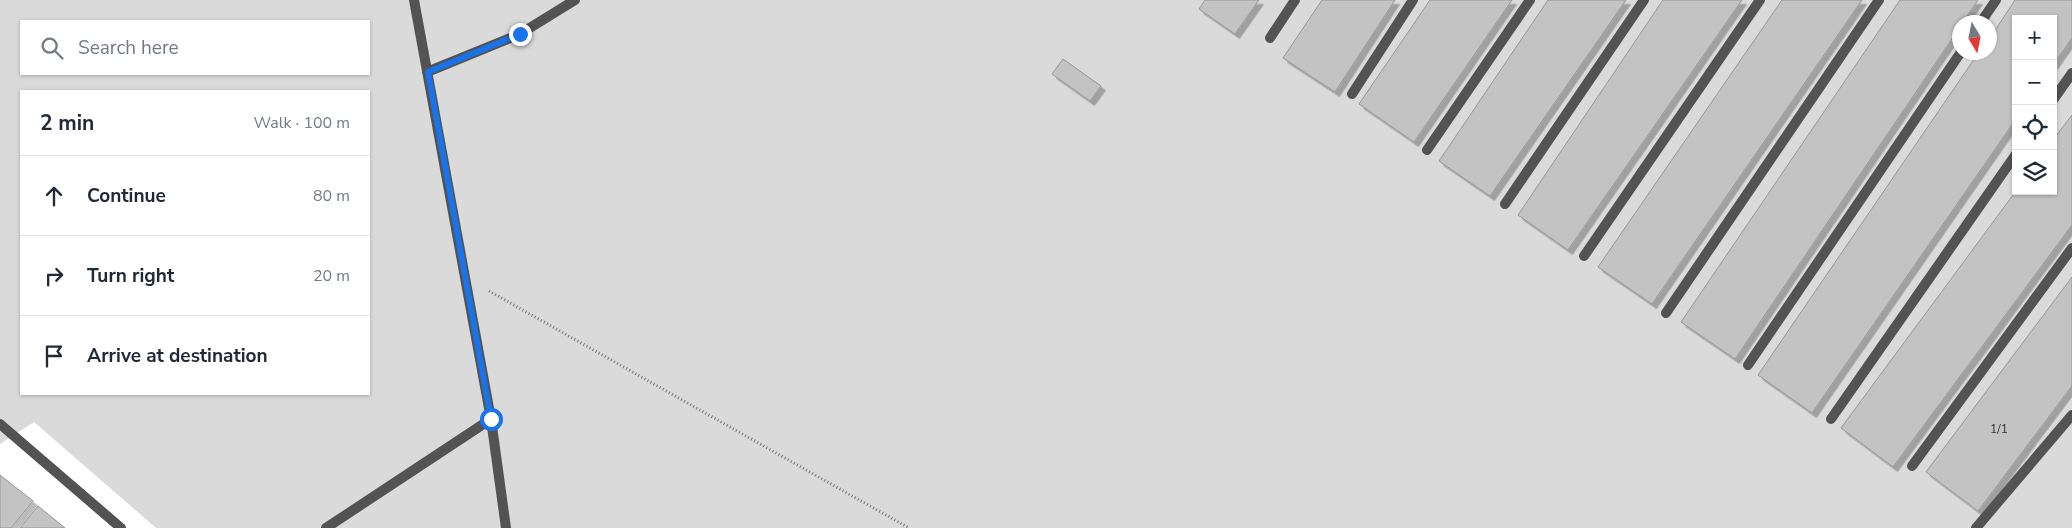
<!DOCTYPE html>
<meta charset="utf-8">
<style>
:root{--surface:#fff;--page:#f6f6f7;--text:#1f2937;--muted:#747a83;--line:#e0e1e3}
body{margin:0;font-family:"Nunito Sans",sans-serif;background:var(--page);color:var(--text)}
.controls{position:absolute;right:15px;top:15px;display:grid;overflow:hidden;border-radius:0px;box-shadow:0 1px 4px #0004}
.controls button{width:45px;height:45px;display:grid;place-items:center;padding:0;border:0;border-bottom:1px solid var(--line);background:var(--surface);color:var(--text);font:25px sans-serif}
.compass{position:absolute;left:1952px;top:15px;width:45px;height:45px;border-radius:50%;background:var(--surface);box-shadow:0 1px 4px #0004;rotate:170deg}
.stop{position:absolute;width:15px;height:15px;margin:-11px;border:4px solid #1a73e8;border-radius:50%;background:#fff}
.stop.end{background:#1a73e8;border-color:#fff;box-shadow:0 1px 5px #0008}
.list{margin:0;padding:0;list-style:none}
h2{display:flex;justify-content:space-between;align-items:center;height:65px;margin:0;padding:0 20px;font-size:21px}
h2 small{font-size:16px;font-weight:400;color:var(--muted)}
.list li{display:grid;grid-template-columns:32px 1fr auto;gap:15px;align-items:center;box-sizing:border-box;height:80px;padding:0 20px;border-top:1px solid var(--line)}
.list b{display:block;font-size:19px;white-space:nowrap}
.list em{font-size:16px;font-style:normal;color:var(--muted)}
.icon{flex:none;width:28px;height:28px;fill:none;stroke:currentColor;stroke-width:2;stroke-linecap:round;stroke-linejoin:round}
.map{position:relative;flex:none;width:2072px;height:528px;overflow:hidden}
.search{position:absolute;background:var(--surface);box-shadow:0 1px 4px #0004;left:20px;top:20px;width:350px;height:55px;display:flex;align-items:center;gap:12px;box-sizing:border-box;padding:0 18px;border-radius:0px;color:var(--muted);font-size:19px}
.panel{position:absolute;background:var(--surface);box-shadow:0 1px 4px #0004;left:20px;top:90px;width:350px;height:305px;border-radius:0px}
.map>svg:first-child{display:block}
.green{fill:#dadada;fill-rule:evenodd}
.building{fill:#c3c3c3;stroke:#979797;filter:url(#shadow)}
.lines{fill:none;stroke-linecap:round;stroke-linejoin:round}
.path{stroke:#757575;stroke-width:3;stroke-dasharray:1 2.5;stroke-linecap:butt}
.service{stroke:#535353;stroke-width:10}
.route{stroke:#1a73e8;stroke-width:6}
.labels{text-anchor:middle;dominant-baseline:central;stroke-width:5;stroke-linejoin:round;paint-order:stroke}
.number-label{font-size:12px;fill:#313131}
</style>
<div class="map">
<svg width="2072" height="528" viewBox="0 0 2072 528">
<defs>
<filter id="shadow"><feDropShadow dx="4.5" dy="4.5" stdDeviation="0" flood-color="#0004"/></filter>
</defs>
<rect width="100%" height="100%" fill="#fff"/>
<path class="green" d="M 0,0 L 2072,0 L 2072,528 L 156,528 L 34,422 L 0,444 ZM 2016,19 L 2053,19 L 2053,191 L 2016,191 ZM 21,21 L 369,21 L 369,74 L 21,74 ZM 1960,22 L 1990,22 L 1990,52 L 1960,52 ZM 21,91 L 369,91 L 369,394 L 21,394 Z"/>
<path class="building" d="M 1205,0 L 1259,0 L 1235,34 L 1199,9 Z
M 1322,0 L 1395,0 L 1335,92 L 1283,58 Z
M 1430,0 L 1512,0 L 1414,142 L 1359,104 Z
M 1548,0 L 1626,0 L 1490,196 L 1439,161 Z
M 1663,0 L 1742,0 L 1568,250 L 1518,215 Z
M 1782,0 L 1862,0 L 1652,304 L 1598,267 Z
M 1900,0 L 1978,0 L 1963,22 L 1960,22 L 1960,27 L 1735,359 L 1681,322 Z
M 2015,0 L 2072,0 L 2072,38 L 2053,65 L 2053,19 L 2016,19 L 2016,119 L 1812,413 L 1758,375 L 1979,52 L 1990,52 L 1990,38 Z
M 1063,59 L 1101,86 L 1090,101 L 1052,74 Z
M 2072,115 L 2072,225 L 1893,467 L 1841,428 L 2016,191 L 2053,191 L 2053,140 Z
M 2072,277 L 2072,386 L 1978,511 L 1926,472 Z
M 0,475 L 33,501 L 11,528 L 0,528 Z
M 38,506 L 65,528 L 20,528 Z"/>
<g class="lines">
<path class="path" d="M 489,291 L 909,528"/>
<path class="service" d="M 414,0 L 491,419 L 506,528
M 1981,22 L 1996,0
M 1270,38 L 1295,0
M 427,72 L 520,34 L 575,0
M 1352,94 L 1413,0
M 2053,100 L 2072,73
M 1427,150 L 1530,0
M 1505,204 L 1644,0
M 1584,256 L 1760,0
M 1666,313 L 1879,0
M 1748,365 L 1961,52
M 1831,419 L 2016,154
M 0,424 L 121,528
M 1912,466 L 2072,248
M 326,528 L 491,419
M 1976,528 L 2072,415"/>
</g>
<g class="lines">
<path class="route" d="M 491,419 L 428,72 L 520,34"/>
</g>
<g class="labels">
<g class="number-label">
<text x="1999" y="429">1/1</text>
</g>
</g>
</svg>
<div class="controls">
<button>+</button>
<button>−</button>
<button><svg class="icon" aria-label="locate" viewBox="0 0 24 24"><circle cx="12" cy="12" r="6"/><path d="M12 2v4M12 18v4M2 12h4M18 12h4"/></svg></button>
<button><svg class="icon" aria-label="layers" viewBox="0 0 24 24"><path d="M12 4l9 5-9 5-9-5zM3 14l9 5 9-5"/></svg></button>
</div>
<svg class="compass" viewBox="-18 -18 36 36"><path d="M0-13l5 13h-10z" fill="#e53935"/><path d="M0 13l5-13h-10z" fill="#747a83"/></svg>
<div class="stop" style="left:491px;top:419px"></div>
<div class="stop end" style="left:520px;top:34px"></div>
<div class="search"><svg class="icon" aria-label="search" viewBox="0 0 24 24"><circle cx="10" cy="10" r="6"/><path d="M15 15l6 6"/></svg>Search here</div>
<section class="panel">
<h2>2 min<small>Walk · 100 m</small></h2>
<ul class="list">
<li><svg class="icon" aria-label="ahead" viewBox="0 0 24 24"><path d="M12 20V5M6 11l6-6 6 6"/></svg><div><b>Continue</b></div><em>80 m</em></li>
<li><svg class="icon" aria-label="right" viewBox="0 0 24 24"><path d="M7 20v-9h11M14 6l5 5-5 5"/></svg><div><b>Turn right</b></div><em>20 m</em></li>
<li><svg class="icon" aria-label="arrive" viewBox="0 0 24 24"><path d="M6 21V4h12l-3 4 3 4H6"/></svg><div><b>Arrive at destination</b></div></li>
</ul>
</section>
</div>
